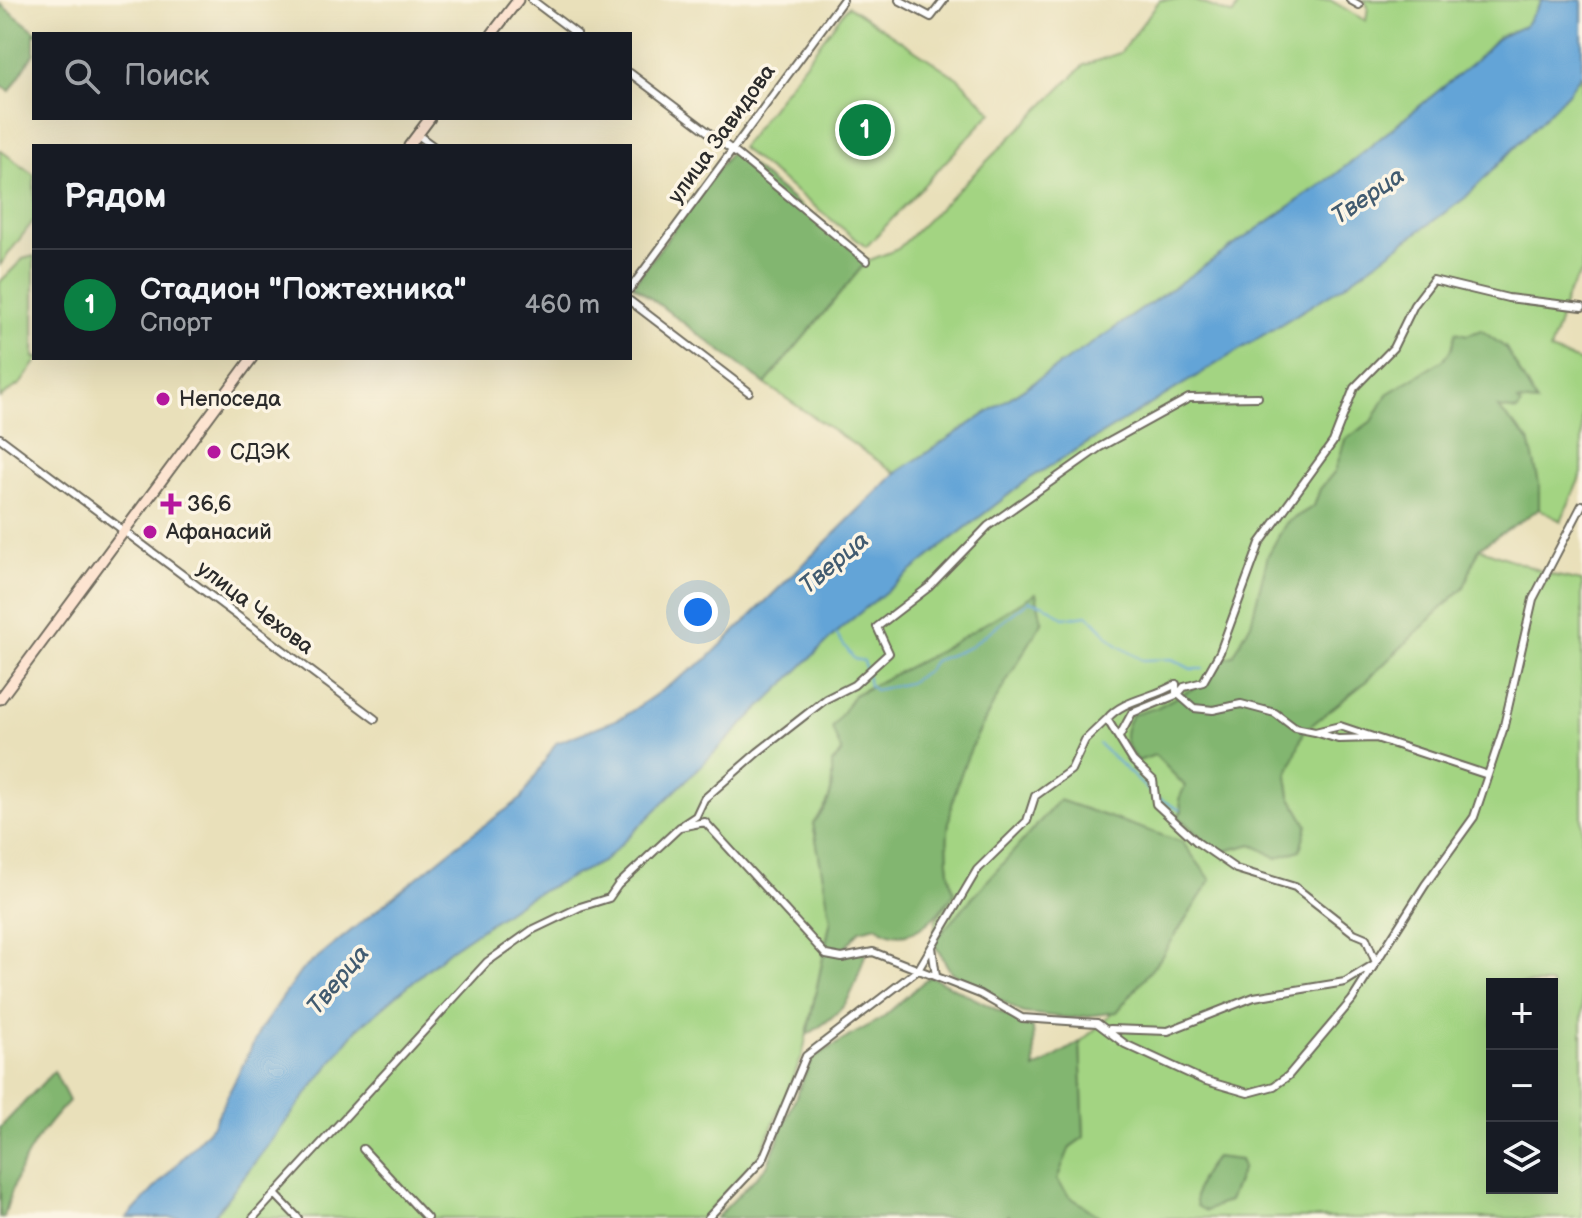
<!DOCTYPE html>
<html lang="ru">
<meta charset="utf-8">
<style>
:root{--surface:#171b24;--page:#242831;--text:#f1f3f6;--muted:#9ea1a6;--line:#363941;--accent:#0b8043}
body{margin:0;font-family:"Balsamiq Sans",sans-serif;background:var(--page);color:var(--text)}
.controls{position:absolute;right:24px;bottom:24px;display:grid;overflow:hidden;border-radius:0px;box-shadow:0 8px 32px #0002}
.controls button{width:72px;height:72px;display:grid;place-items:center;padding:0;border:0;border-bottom:2px solid var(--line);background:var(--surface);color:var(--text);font:40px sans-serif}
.you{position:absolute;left:698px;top:612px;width:28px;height:28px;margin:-20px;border:6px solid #fff;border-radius:50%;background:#1a73e8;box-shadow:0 0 0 12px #1a73e833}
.badge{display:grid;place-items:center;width:52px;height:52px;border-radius:50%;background:var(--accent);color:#fff;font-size:26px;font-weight:700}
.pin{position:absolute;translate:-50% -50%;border:4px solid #fff;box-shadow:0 2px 8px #0006}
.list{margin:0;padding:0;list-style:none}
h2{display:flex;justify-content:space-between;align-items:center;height:104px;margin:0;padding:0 32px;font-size:34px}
h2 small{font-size:26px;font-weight:400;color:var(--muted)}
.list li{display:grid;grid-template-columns:52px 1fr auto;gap:24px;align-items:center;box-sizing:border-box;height:112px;padding:0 32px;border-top:2px solid var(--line)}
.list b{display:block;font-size:30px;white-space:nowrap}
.list p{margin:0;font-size:26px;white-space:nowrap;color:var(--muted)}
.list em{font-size:26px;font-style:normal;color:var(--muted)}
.icon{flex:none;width:44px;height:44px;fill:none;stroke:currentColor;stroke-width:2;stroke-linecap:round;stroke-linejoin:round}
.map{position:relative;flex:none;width:1582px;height:1218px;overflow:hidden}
.search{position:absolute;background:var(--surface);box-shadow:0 8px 32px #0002;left:32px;top:32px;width:600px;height:88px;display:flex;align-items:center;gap:20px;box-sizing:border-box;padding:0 28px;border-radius:0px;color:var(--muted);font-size:30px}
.panel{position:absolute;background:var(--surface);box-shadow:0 8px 32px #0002;left:32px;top:144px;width:600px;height:216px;border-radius:0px}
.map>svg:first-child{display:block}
.green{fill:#a3d482;stroke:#678056;stroke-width:2;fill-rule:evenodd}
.forest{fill:#82b670;stroke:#56704e;stroke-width:2}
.water{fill:#63a4d7;stroke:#476881;stroke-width:2}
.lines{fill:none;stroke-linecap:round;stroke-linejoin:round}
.stream{stroke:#63a4d7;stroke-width:2}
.street-casing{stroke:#6e6a5d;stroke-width:10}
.secondary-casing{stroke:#6e6a5d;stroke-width:13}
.street{stroke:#fff;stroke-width:6}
.secondary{stroke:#fde4d1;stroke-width:9}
.poi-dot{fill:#b5179e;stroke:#fcf5e5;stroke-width:3}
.labels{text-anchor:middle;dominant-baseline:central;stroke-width:7;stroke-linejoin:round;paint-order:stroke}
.street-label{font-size:22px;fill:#2b2b2b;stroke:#fcf5e5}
.poi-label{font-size:22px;fill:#2b2b2b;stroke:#fcf5e5;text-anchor:start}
.water-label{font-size:24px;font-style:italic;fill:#415b70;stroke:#fcf5e5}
</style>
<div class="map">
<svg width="1582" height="1218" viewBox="0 0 1582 1218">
<rect width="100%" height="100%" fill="#fcf5e5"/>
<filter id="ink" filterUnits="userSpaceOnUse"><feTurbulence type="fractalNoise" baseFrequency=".0125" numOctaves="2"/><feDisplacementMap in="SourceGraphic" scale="16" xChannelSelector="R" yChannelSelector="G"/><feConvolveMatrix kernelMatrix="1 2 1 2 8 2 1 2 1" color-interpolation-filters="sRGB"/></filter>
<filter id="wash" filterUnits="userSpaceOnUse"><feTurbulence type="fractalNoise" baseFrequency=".006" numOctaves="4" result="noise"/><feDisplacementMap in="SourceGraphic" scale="32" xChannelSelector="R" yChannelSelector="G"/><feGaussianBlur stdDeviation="1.8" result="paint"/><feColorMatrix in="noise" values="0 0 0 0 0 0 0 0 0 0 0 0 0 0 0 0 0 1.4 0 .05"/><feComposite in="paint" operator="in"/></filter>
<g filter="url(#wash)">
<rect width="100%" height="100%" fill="#e9e0ba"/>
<path class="green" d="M 1160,0 L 1194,0 L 1233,15 L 1241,0 L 1330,0 L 1366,21 L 1368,7 L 1364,0 L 1542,0 L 1525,26 L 1498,37 L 1475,61 L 1335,175 L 1099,339 L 896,473 L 765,384 L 867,261 L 898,249 L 1084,65 L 1120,53 Z
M 848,6 L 959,79 L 992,112 L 866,247 L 741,148 Z
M 1582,73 L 1582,271 L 1567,295 L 1550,351 L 1582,362 L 1582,473 L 1561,521 L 1539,509 L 1539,483 L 1529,441 L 1320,489 L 1314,506 L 1286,523 L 1218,853 L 1252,844 L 1277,858 L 1307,825 L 1290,796 L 1287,776 L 1304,731 L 1363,684 L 1464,587 L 1479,548 L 1552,575 L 1582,581 L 1582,1218 L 1009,1218 L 997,1200 L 1084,1137 L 1080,1042 C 1139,995 1170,943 1210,880 L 1182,842 L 1141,829 L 933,942 L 936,919 L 954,893 C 925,796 995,702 1042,622 L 936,653 L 854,695 L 842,753 L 832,763 C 833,789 832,804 813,823 L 831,919 L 802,1057 L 760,1155 L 702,1218 L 212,1218 L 357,1029 L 450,950 L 527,898 L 604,861 L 841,628 L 946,543 L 1029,479 L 1343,286 L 1465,198 L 1568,93 ZM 1492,984 L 1552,984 L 1552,1188 L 1492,1188 Z
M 0,150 L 34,175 L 34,220 L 0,265 Z
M 34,256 L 34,358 L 39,358 L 21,383 L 0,398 L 0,282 L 23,259 Z"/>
<path class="forest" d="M 0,4 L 39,34 L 34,34 L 34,53 L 10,91 L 0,84 Z
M 732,150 L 867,261 L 765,384 L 633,285 Z
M 1481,330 L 1506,348 L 1537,403 L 1518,401 L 1521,406 L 1517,411 L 1498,408 L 1529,440 L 1539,483 L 1539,509 L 1479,548 L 1464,587 L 1363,684 L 1304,731 L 1287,776 L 1290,796 L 1307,825 L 1300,850 L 1277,858 L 1252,844 L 1217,853 L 1178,816 L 1182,811 L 1179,799 L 1185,786 L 1155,755 L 1138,761 C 1124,744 1120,735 1132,715 L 1156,708 L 1207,681 L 1226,658 L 1233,656 L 1251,623 L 1268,555 L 1286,523 L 1314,506 L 1320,489 L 1335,471 L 1345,440 L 1373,420 L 1387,394 L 1443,360 L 1452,348 L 1456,332 L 1467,335 Z
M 1036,593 L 1042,622 C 996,702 925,796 954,893 C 937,917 907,951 877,926 L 860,930 L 845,948 L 866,952 C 850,1000 851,1007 807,1035 L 831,920 L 813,823 C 832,804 833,789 832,763 L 842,753 L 832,728 L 854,695 L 936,653 Z
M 1059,800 L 1182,842 L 1211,880 L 1160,959 L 1117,1012 L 1071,1018 L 1023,1013 L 951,972 L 933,942 Z
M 930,976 L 1033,1028 L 1035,1069 L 1080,1042 L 1084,1137 L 1070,1147 L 1057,1180 L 1069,1196 L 1102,1218 L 1010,1218 L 1007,1214 L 1009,1218 L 716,1218 L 767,1166 L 812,1058 L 882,1018 Z
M 54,1071 L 69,1101 C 32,1140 18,1165 4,1217 L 0,1218 L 0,1128 Z
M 1216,1157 L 1240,1160 L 1243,1167 L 1229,1201 L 1206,1211 L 1197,1206 C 1192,1188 1204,1171 1216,1157 Z"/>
<path class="water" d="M 1542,0 L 1582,0 L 1582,73 L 1568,93 L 1465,198 L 1343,286 L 1029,479 L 946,543 L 841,628 L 604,861 L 527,898 L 450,950 L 357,1029 L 212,1218 L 127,1218 L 213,1125 L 260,1030 L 301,971 L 465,839 L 521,799 L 556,743 L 623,717 L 707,659 L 896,473 L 1099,339 L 1335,175 L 1475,61 L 1499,37 L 1525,26 Z"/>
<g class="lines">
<path class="stream" d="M 834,631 L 854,659 L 864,661 L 869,685 L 875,690 L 908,683 L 925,673 L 934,661 L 968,648 L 1029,601 L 1045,605 L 1064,618 L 1088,615 L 1117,645 L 1142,660 L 1172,659 L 1191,669 L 1203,669
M 1099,744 L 1153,795
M 1160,799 L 1180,810"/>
</g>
</g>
<g filter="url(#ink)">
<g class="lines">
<defs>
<path id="street" d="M 532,0 L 577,34
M 899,0 L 931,17 L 944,0
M 1350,0 L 1359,5
M 630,73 L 732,150 L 867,261
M 418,135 L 433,146
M 630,289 L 843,0
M 630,301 L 749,392
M 0,438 L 375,719
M 1315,732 L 1338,739 L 1376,738 L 1340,726 L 1315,732 L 1295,728 L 1275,713 L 1241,704 L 1213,710 L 1194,708 L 1178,694 L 1184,687 L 1203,682 L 1220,652 L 1260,543 L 1333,442 L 1354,388 L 1393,348 L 1414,305 L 1433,280 L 1508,298 L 1582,307
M 1376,738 L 1488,775
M 684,824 L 696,816 L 704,799 L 758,752 L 826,699 L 854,685 L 889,653 L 877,627 L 929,587 L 988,526 L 1100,447 L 1189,398 L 1258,397
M 932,947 L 936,976
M 1110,1029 L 1168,1031 L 1254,997 L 1345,982 L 1376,963 L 1366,938 L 1354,933 L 1295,887 L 1236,869 L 1197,842 L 1156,804 L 1153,780 L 1133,761 L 1107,719 C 1123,699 1154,698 1176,684 L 1176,695 L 1132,713 L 1119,737
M 363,1149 L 427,1218
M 275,1194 L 298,1218
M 253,1218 L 487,962 L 532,930 L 580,907 L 609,898 L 618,885 L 680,827 L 705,822 L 826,955 L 842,958 L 873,952 L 980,994 L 1022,1018 L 1097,1023 L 1125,1044 L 1203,1080 L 1248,1093 L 1274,1086 L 1288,1076 L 1352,1000 L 1425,885 L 1474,817 L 1503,730 L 1533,599 L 1582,505
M 708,1218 L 763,1159 L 806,1056 L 918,970 L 977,870 L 1027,821 L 1035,796 L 1071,770 L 1085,740 L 1107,719"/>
<path id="secondary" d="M 492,34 L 518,0
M 409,146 L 430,118
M 0,699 L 252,358"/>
</defs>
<use href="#street" class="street-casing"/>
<use href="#secondary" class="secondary-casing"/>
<use href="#street" class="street"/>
<use href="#secondary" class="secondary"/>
</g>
</g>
<g class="poi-dot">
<circle cx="163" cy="399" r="8"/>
<circle cx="214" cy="452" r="8"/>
<path d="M167 492h8v8h8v8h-8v8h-8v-8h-8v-8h8z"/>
<circle cx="150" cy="532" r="8"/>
</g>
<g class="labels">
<g class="street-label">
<text transform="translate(722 134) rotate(-54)">улица Завидова</text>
<text transform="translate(255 608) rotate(37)">улица Чехова</text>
</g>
<g class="poi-label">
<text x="179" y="399">Непоседа</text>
<text x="230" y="452">СДЭК</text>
<text x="187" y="504">36,6</text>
<text x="166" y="532">Афанасий</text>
</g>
<g class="water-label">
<text transform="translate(1368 196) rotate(-34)">Тверца</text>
<text transform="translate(834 563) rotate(-40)">Тверца</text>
<text transform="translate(338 980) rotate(-50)">Тверца</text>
</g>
</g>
</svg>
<div class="controls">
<button>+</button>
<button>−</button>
<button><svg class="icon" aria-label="layers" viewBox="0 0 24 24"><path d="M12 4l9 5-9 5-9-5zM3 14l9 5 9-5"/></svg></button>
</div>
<div class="you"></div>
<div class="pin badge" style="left:865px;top:130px">1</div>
<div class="search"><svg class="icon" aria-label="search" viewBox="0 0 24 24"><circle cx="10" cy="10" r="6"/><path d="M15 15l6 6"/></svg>Поиск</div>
<section class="panel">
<h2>Рядом<small></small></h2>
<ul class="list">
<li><span class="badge">1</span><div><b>Стадион &quot;Пожтехника&quot;</b><p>Спорт</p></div><em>460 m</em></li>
</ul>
</section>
</div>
